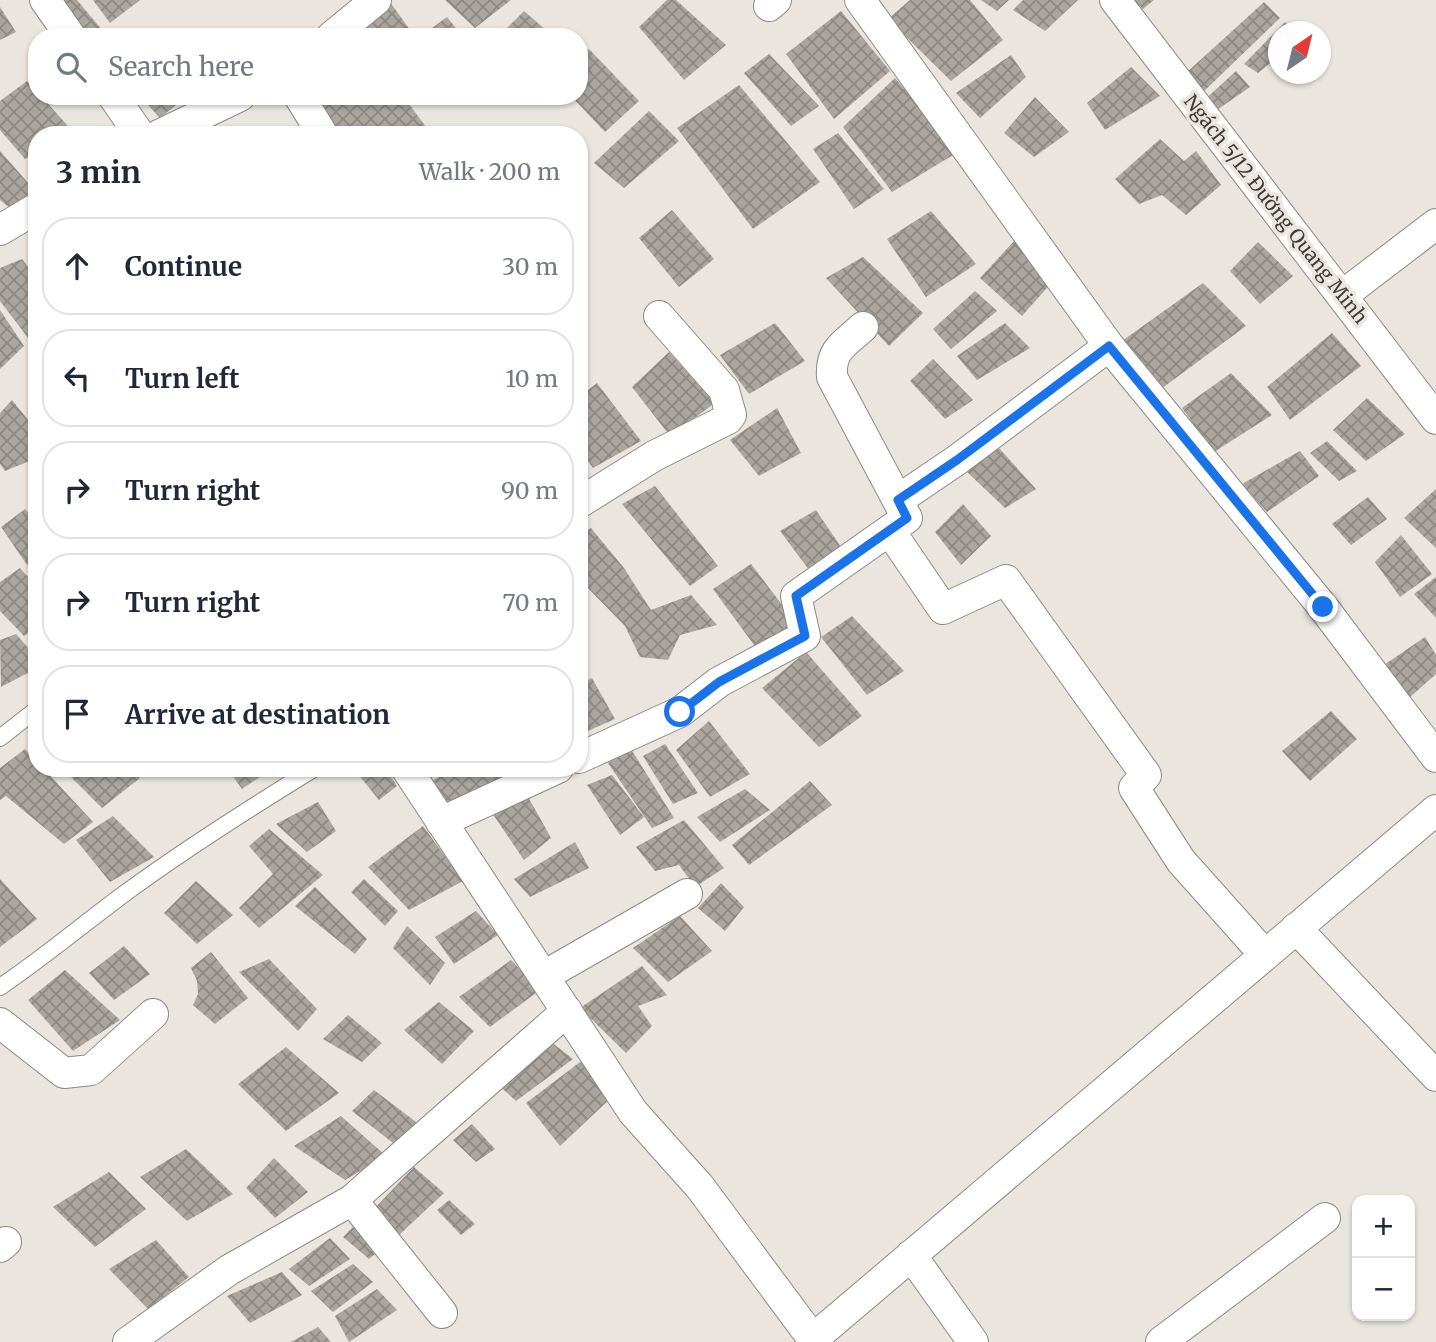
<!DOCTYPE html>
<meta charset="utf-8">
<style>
:root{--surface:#fff;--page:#f6f6f7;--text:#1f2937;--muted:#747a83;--line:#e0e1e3}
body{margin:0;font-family:Merriweather,serif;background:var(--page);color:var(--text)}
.controls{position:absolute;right:21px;bottom:21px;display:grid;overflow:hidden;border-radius:14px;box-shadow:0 2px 5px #0004}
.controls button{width:63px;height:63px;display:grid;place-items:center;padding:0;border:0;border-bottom:2px solid var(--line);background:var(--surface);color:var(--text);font:35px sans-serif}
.compass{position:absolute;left:1268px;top:21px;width:63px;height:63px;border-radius:50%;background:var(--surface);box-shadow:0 2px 5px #0004;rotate:35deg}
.stop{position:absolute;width:21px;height:21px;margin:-16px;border:5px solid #1a73e8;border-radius:50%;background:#fff}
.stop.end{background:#1a73e8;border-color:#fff;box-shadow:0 2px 7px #0008}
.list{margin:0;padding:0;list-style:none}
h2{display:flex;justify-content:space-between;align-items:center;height:91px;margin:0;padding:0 28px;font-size:30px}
h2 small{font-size:23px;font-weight:400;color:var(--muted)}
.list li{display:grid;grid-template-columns:46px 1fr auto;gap:21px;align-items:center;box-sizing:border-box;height:98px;margin:0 14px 14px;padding:0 14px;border:2px solid var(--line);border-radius:28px}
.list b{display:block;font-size:26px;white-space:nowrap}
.list em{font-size:23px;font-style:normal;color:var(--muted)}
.icon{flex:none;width:38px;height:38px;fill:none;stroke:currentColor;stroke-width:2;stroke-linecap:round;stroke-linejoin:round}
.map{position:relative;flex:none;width:1436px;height:1342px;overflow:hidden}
.search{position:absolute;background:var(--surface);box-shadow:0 2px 5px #0004;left:28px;top:28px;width:560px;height:77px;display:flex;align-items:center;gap:18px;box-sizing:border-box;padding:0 24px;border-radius:28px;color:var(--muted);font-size:26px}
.panel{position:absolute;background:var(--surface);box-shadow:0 2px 5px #0004;left:28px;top:126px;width:560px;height:651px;border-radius:28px}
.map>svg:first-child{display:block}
.building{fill:url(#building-cross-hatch)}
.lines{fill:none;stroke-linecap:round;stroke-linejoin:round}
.lane-casing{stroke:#8e8984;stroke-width:18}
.street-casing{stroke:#8e8984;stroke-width:32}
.lane{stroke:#fff;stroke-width:16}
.street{stroke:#fff;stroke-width:30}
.route{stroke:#1a73e8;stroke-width:9}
.labels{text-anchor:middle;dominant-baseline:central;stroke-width:7;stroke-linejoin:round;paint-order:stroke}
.street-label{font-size:19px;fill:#3d3b39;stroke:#ebe5df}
</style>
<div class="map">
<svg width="1436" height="1342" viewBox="0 0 1436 1342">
<defs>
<pattern id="building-cross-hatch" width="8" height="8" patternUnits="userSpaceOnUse" patternTransform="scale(1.75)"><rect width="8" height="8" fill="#aba5a0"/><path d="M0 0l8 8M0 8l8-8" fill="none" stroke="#8c8883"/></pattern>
</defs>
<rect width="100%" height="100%" fill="#ebe5df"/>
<path class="building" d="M 55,0 L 77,0 L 108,37 L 81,37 Z
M 93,0 L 140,0 L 110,23 Z
M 445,0 L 511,0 L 475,28 Z
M 667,0 L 676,0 L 726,45 L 684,80 L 639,27 Z
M 910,0 L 970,0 L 1003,40 L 951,81 L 888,19 Z
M 981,0 L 1009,0 L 997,11 Z
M 1023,0 L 1078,0 L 1045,31 L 1013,10 Z
M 1134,0 L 1154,0 L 1143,9 Z
M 390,2 L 410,30 L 401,37 L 353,37 Z
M 1264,2 L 1280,18 L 1200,95 L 1185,74 Z
M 0,7 L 16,32 L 0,40 Z
M 524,11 L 554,37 L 506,37 L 502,33 Z
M 841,11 L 890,71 L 834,119 L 786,54 Z
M 447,17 L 463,37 L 420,37 Z
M 1285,22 L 1295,32 L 1278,32 L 1278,57 L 1258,73 L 1244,64 Z
M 589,49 L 639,101 L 605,132 L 571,96 L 579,96 L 579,59 Z
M 769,54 L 819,106 L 791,126 L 744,73 Z
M 1011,55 L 1026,77 L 980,118 L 956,93 Z
M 1131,67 L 1160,96 L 1105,130 L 1087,103 Z
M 1236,71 L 1250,87 L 1211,114 L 1200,104 Z
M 895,78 L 958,152 L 892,192 L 843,127 Z
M 27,81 L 37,91 L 37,96 L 41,96 L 76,135 L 37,135 L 37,154 L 25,159 L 0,130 L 0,101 Z
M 739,85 L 820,182 L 753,229 L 677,128 Z
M 140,96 L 187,96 L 160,118 Z
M 315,96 L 403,96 L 432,135 L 333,135 Z
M 1035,97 L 1069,132 L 1034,157 L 1004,133 Z
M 649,111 L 679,141 L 624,188 L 594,163 Z
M 838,133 L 884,189 L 854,209 L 813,149 Z
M 1160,139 L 1184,161 L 1196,151 L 1221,185 L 1186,215 L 1162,195 L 1139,204 L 1115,179 Z
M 0,151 L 37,193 L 11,209 L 0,200 Z
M 672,210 L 714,259 L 679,287 L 639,238 Z
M 931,211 L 976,264 L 926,297 L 887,239 Z
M 1015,240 L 1053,281 L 1022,316 L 980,278 Z
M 1258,242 L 1293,276 L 1260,304 L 1230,271 Z
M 863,257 L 923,313 L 889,346 L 826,278 Z
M 22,259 L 37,279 L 37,335 L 29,339 L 0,301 L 0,268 Z
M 1203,283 L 1246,326 L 1161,389 L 1122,341 Z
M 975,291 L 997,311 L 951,349 L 933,329 Z
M 0,310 L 24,346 L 0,369 Z
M 775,323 L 805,361 L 749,394 L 720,355 Z
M 1005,323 L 1030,348 L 977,380 L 957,356 Z
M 1332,333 L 1361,366 L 1290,420 L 1267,387 Z
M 669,352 L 715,403 L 670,436 L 632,387 Z
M 933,359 L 973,400 L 945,419 L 910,381 Z
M 1231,373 L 1272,415 L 1214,452 L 1182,408 Z
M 597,383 L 641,441 L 593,468 L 579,449 L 579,397 Z
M 1367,398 L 1405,434 L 1366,461 L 1333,430 Z
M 12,400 L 37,431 L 37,458 L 5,471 L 0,464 L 0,413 Z
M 777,408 L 801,453 L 759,476 L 730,440 Z
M 1327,441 L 1357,471 L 1339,481 L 1310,453 Z
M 998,447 L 1036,489 L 1005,508 L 967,472 Z
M 1300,451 L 1319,476 L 1267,512 L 1242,484 Z
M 655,486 L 718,566 L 690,586 L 622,504 Z
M 1436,489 L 1436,548 L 1404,518 Z
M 1368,497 L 1387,519 L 1351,545 L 1332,524 Z
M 963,504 L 991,536 L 961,565 L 935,532 Z
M 25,509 L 37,523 L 37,572 L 34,575 L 1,527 Z
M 816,510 L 849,559 L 815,578 L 780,531 Z
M 591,528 L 624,568 L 651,610 L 691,595 L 717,625 L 680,635 L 668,660 L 640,657 L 625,626 L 579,579 L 579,535 Z
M 1401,535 L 1432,574 L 1400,597 L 1375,562 Z
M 751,564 L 803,632 L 757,649 L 713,589 Z
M 20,568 L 37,587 L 37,627 L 24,636 L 0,611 L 0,582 Z
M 1436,577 L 1436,618 L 1414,594 Z
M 852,616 L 904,671 L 867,695 L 821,637 Z
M 579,628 L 588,638 L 579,643 Z
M 16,634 L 37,658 L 37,668 L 1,687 L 0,640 Z
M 1425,637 L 1436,655 L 1436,674 L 1409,698 L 1381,667 Z
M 806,652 L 862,716 L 819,747 L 762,688 Z
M 592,678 L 615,719 L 581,734 L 579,684 Z
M 1331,711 L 1357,739 L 1310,781 L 1282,751 Z
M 709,721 L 750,774 L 710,797 L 676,750 Z
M 665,744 L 698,793 L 673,804 L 643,756 Z
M 25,749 L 37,761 L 37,768 L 43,768 L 93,822 L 64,844 L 6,796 L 0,800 L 0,768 Z
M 631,749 L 674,818 L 652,828 L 608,763 Z
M 75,768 L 132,768 L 140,778 L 102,808 L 68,774 Z
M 227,768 L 273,768 L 242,789 Z
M 353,768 L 385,768 L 397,786 L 379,800 Z
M 457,768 L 509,768 L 515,778 L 449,810 L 433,780 Z
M 612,775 L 644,817 L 620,835 L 587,785 Z
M 810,781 L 832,805 L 749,865 L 732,845 Z
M 745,789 L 770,810 L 720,842 L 697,817 Z
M 527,795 L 551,838 L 524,860 L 488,807 Z
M 318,802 L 336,831 L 307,852 L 276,824 Z
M 113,816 L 154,857 L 110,882 L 76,840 Z
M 684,820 L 724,868 L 695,887 L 679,865 L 655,871 L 636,847 Z
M 423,826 L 463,881 L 409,910 L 368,867 Z
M 269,829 L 323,875 L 259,928 L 239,908 L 273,874 L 249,846 Z
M 575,842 L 589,868 L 530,897 L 514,879 Z
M 0,879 L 37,919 L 0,947 Z
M 364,879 L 398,911 L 385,926 L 351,892 Z
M 196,881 L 233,915 L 197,944 L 164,913 Z
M 721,883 L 744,907 L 725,931 L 698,908 Z
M 315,887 L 367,939 L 355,954 L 295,906 Z
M 476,911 L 498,935 L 454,964 L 435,937 Z
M 680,916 L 712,951 L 668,982 L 633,948 Z
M 407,926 L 445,963 L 430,985 L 393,948 Z
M 124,946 L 150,974 L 114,1000 L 89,973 Z
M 211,952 L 248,998 L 215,1024 L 193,1005 L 198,994 L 197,981 L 191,968 Z
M 269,959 L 317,1009 L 298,1031 L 239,972 Z
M 511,960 L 540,990 L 490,1027 L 459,997 Z
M 642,966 L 667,995 L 638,1006 L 652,1026 L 626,1053 L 580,1008 Z
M 65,970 L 120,1020 L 73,1051 L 28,1000 Z
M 439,1002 L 474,1031 L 442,1064 L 404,1030 Z
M 348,1015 L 382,1043 L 362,1062 L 323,1039 Z
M 551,1042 L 573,1059 L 516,1101 L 496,1083 Z
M 286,1047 L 339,1093 L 286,1131 L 238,1084 Z
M 584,1059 L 613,1096 L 560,1146 L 526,1103 Z
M 374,1090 L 420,1125 L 393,1143 L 352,1111 Z
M 341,1116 L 386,1156 L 345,1180 L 294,1146 Z
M 472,1124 L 495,1149 L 476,1162 L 453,1140 Z
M 186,1149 L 233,1194 L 187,1221 L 140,1177 Z
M 274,1158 L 308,1192 L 275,1218 L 246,1188 Z
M 414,1167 L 444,1193 L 398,1236 L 372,1211 Z
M 109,1172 L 146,1209 L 95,1247 L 53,1207 Z
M 449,1200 L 475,1224 L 461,1235 L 437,1210 Z
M 364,1216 L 387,1244 L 369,1259 L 343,1237 Z
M 330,1238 L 350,1259 L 309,1286 L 289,1269 Z
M 156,1240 L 189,1277 L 148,1309 L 109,1269 Z
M 353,1264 L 373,1282 L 333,1312 L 311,1291 Z
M 282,1272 L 302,1295 L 250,1323 L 227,1296 Z
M 377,1289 L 397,1310 L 349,1342 L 335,1316 Z
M 318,1327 L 331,1342 L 291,1342 Z"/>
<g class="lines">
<defs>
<path id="lane" d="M 0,738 L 37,709
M 0,987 C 43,958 82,925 124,894 C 185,849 250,808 315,768"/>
<path id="street" d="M 45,0 L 71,37
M 860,0 L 1109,346 L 1323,607 L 1436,757
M 1115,0 L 1436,419
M 769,6 L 776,0
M 331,37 L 376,0
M 113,96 L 140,135
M 299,96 L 323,135
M 159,135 L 240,96
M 0,230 L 37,208
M 1343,295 L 1436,224
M 898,500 L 957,460 L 1109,346
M 579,503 L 654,456 L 728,419 L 731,415 L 724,390 L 659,316
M 890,531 L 943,609 L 1006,580 L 1146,775 L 1134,788 L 1181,861 L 1265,955
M 579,758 L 680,712 L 719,682 L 805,636 L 796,596 L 907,518 L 832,377 C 830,350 844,344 863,327
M 406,768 L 633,1112 L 700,1187 L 815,1342
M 441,822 L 558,768
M 1296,928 L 1436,1076
M 544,976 L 687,894
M 0,1023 L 64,1073 L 91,1070 L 153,1014
M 352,1200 L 442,1313
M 0,1247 L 6,1242
M 911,1255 L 973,1342
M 813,1339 L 1436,810
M 128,1342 L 229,1270 L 352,1200 L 567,1011
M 1161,1342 L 1325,1218"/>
</defs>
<use href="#lane" class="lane-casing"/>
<use href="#street" class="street-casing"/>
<use href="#lane" class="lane"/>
<use href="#street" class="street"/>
</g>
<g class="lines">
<path class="route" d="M 680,712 L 719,682 L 805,636 L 796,596 L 907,518 L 898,500 L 957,460 L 1109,346 L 1323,607"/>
</g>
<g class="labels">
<g class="street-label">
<text transform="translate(1276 209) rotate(52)">Ngách 5/12 Đường Quang Minh</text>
</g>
</g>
</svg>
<div class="controls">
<button>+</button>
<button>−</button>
</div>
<svg class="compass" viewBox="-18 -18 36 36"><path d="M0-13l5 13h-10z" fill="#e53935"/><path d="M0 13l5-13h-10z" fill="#747a83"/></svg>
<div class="stop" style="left:680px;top:712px"></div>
<div class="stop end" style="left:1323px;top:607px"></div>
<div class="search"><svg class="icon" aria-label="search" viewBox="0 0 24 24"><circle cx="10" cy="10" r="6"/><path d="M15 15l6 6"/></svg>Search here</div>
<section class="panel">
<h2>3 min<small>Walk · 200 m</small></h2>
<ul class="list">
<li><svg class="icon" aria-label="ahead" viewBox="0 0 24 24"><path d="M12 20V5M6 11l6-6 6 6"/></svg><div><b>Continue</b></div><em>30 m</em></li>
<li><svg class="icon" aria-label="left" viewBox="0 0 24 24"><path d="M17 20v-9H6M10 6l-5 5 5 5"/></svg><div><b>Turn left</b></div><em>10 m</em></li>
<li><svg class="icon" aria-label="right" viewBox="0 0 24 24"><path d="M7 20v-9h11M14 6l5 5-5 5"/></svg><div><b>Turn right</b></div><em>90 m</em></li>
<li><svg class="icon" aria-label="right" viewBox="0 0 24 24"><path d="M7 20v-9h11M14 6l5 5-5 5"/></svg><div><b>Turn right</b></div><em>70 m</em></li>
<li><svg class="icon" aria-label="arrive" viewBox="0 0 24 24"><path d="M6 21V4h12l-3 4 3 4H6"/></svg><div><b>Arrive at destination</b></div></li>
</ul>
</section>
</div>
